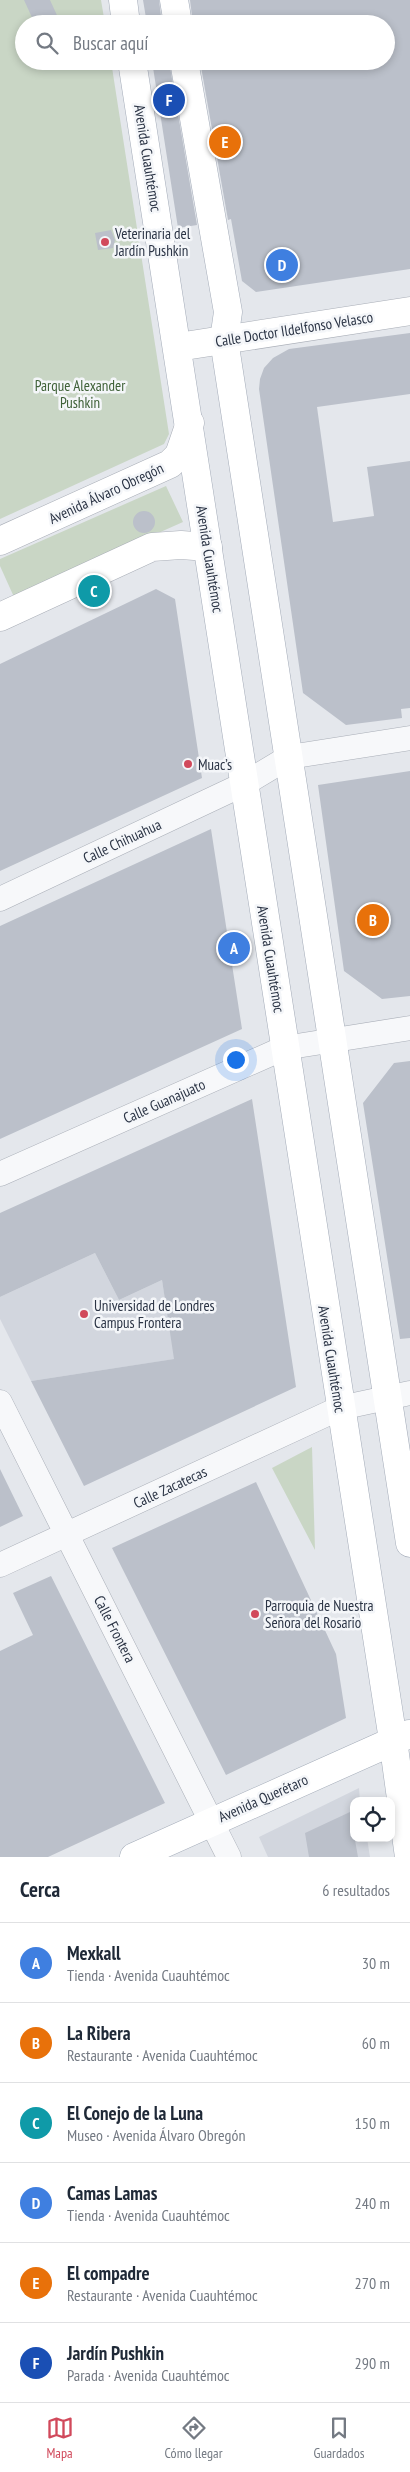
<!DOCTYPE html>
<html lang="es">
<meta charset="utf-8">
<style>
:root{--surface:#fff;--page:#f2f2f3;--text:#1f2937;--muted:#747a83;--line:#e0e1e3;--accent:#d1495b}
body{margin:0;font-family:"PT Sans Narrow",sans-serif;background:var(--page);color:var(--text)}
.controls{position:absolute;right:15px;bottom:15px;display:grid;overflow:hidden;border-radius:10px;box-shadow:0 2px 8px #0003}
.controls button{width:45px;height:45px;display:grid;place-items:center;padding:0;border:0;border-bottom:1px solid var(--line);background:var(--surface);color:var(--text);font:25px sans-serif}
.you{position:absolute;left:235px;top:1059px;width:18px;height:18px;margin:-12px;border:4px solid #fff;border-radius:50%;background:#1a73e8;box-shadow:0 0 0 8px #1a73e833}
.badge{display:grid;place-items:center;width:32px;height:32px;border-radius:50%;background:var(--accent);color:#fff;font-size:16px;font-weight:700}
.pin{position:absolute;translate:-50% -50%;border:2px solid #fff;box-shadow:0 1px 5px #0006}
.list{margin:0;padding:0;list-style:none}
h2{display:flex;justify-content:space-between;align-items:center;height:65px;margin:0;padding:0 20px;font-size:21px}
h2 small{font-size:16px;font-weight:400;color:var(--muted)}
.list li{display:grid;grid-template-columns:32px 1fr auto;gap:15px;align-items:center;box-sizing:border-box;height:80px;padding:0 20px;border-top:1px solid var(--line)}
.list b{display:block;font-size:19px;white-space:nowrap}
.list p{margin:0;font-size:16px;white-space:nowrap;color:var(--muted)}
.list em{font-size:16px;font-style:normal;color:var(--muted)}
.icon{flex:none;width:28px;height:28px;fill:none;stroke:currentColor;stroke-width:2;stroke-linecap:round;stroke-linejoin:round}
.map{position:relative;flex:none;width:410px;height:1857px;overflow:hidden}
.search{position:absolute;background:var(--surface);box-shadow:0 2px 8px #0003;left:15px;right:15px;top:15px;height:55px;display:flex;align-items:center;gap:12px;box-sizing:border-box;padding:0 18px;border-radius:28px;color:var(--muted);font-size:19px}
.sheet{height:545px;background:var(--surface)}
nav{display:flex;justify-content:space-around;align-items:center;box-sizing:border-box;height:70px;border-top:1px solid var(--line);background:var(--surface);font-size:14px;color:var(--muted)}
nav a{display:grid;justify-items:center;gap:2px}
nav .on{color:var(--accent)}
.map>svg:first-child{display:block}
.built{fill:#d2d6de}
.green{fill:#c9d6c5}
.building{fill:#bbc0ca}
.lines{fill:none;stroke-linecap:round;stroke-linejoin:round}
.street-casing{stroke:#a9aeb7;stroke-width:25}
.secondary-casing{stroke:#a9aeb7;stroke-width:29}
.primary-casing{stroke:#a3abb8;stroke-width:29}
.street{stroke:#f7f8fa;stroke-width:24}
.secondary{stroke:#fff;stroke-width:28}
.primary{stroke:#fff;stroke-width:28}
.poi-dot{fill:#d1495b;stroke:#f4f6f9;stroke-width:2}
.labels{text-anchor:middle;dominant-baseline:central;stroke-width:5;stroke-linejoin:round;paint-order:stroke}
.street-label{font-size:15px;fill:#2b3445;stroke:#f4f6f9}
.poi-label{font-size:15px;fill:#2b3445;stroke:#f4f6f9;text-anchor:start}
.park-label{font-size:15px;fill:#3f6138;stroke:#f4f6f9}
</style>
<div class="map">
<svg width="410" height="1857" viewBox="0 0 410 1857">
<rect width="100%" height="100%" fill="#e4e7ec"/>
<path class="built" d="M 95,1253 L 119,1300 L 162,1280 L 175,1359 L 31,1381 L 0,1319 L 0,1297 Z
M 359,1788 L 360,1801 L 354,1801 L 354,1838 L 367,1838 L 370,1857 L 268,1857 L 259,1837 Z"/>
<path class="green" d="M 0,0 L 101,0 L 105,24 L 24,24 L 24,61 L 111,61 L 169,434 L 164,444 L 0,519 Z
M 166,486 L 183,522 L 14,597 L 0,566 L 0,559 Z
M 312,1447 L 315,1550 L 272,1468 Z"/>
<path class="building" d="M 24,0 L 50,0 L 61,24 L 35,24 Z
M 143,0 L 159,0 L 162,24 L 147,24 Z
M 190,0 L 410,0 L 410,269 L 256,292 L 242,281 L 231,219 L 228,220 L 200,61 L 386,61 L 386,24 L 193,24 Z
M 152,61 L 169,61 L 197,225 L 178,228 Z
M 111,230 L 115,240 L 113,248 L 98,250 L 95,233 Z
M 410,333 L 410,394 L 317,407 L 333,522 L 374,516 L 367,467 L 410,461 L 410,708 L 401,709 L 402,718 L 346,725 L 303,693 L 259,389 L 260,379 L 264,368 L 273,358 L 289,349 Z
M133 522a11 11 0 1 1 22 0a11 11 0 1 1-22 0Z
M 156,589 L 175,599 L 202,778 L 0,871 L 0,664 Z
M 410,771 L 410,996 L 382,999 L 344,971 L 318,785 Z
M 211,829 L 242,1029 L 0,1139 L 0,926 Z
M 410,1061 L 410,1338 L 400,1339 L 363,1103 L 394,1063 Z
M 252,1099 L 296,1387 L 84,1486 L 31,1381 L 174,1359 L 162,1280 L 119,1300 L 95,1253 L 0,1297 L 0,1213 Z
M 0,1469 L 23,1516 L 0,1527 Z
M 256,1482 L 336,1654 L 346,1718 L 226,1775 L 112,1548 Z
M 51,1576 L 165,1803 L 48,1857 L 0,1857 L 0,1651 L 33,1635 L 13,1593 Z
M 350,1812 L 358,1857 L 309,1857 L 305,1833 Z"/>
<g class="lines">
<defs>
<path id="street" d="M 0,899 L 244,784 L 289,757 L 410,738
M 0,1174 L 284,1048 L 410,1028
M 0,1402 L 229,1857
M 0,1565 L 340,1408 L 410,1393"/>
<path id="secondary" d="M 178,347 L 410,311
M 0,541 L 170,464 L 179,455 L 190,423
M 0,617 L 152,547 L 181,545 L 208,547"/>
<path id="primary" d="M 123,0 L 126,24
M 174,0 L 178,24
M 132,61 L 393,1740 L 409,1857
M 184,61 L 228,312 L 224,340 L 410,1543
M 134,1857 L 409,1734"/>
</defs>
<use href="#street" class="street-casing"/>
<use href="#secondary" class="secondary-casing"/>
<use href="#primary" class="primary-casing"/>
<use href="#street" class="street"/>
<use href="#secondary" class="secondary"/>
<use href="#primary" class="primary"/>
</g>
<g class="poi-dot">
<circle cx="105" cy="242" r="5"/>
<circle cx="188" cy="764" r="5"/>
<circle cx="84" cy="1314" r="5"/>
<circle cx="255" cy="1614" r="5"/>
</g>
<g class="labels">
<g class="street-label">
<text transform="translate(148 158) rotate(81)">Avenida Cuauhtémoc</text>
<text transform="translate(294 329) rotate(-9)">Calle Doctor Ildelfonso Velasco</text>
<text transform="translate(106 493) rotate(-25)">Avenida Álvaro Obregón</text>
<text transform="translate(210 559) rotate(81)">Avenida Cuauhtémoc</text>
<text transform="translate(122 841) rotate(-25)">Calle Chihuahua</text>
<text transform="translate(271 959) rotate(81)">Avenida Cuauhtémoc</text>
<text transform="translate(164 1101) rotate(-24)">Calle Guanajuato</text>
<text transform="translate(332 1359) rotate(81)">Avenida Cuauhtémoc</text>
<text transform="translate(170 1487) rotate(-25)">Calle Zacatecas</text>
<text transform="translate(115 1629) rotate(63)">Calle Frontera</text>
<text transform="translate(263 1798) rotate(-24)">Avenida Querétaro</text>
</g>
<g class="poi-label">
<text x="115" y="233">Veterinaria del<tspan x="115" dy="17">Jardín Pushkin</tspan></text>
<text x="198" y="764">Muac’s</text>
<text x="94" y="1305">Universidad de Londres<tspan x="94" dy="17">Campus Frontera</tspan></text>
<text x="265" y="1605">Parroquia de Nuestra<tspan x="265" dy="17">Señora del Rosario</tspan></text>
</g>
<g class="park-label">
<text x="80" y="385">Parque Alexander<tspan x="80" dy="17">Pushkin</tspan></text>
</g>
</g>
</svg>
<div class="controls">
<button><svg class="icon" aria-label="locate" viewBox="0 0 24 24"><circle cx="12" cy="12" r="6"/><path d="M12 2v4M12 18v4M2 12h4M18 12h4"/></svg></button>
</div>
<div class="you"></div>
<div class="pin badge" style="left:234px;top:948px;background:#3f7fe0">A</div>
<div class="pin badge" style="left:373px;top:920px;background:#e8710a">B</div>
<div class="pin badge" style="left:94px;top:591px;background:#0f9aa8">C</div>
<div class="pin badge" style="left:282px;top:265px;background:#3f7fe0">D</div>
<div class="pin badge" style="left:225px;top:142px;background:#e8710a">E</div>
<div class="pin badge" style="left:169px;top:100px;background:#1a4fb4">F</div>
<div class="search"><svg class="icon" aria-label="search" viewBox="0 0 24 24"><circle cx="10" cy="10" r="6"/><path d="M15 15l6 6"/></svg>Buscar aquí</div>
</div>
<section class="sheet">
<h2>Cerca<small>6 resultados</small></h2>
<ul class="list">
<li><span class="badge" style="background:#3f7fe0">A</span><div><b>Mexkall</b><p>Tienda · Avenida Cuauhtémoc</p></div><em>30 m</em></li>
<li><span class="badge" style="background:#e8710a">B</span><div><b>La Ribera</b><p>Restaurante · Avenida Cuauhtémoc</p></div><em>60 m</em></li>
<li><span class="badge" style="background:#0f9aa8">C</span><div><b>El Conejo de la Luna</b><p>Museo · Avenida Álvaro Obregón</p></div><em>150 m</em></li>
<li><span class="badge" style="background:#3f7fe0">D</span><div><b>Camas Lamas</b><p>Tienda · Avenida Cuauhtémoc</p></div><em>240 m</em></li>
<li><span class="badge" style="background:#e8710a">E</span><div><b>El compadre</b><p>Restaurante · Avenida Cuauhtémoc</p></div><em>270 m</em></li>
<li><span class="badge" style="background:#1a4fb4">F</span><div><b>Jardín Pushkin</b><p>Parada · Avenida Cuauhtémoc</p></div><em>290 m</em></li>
</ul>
</section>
<nav>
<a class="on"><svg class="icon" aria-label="map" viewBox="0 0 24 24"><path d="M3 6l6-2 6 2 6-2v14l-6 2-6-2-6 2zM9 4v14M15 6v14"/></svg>Mapa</a>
<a><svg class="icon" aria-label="directions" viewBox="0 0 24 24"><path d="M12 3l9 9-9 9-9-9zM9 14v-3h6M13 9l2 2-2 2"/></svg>Cómo llegar</a>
<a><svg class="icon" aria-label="saved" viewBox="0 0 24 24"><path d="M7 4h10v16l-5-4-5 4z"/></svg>Guardados</a>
</nav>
